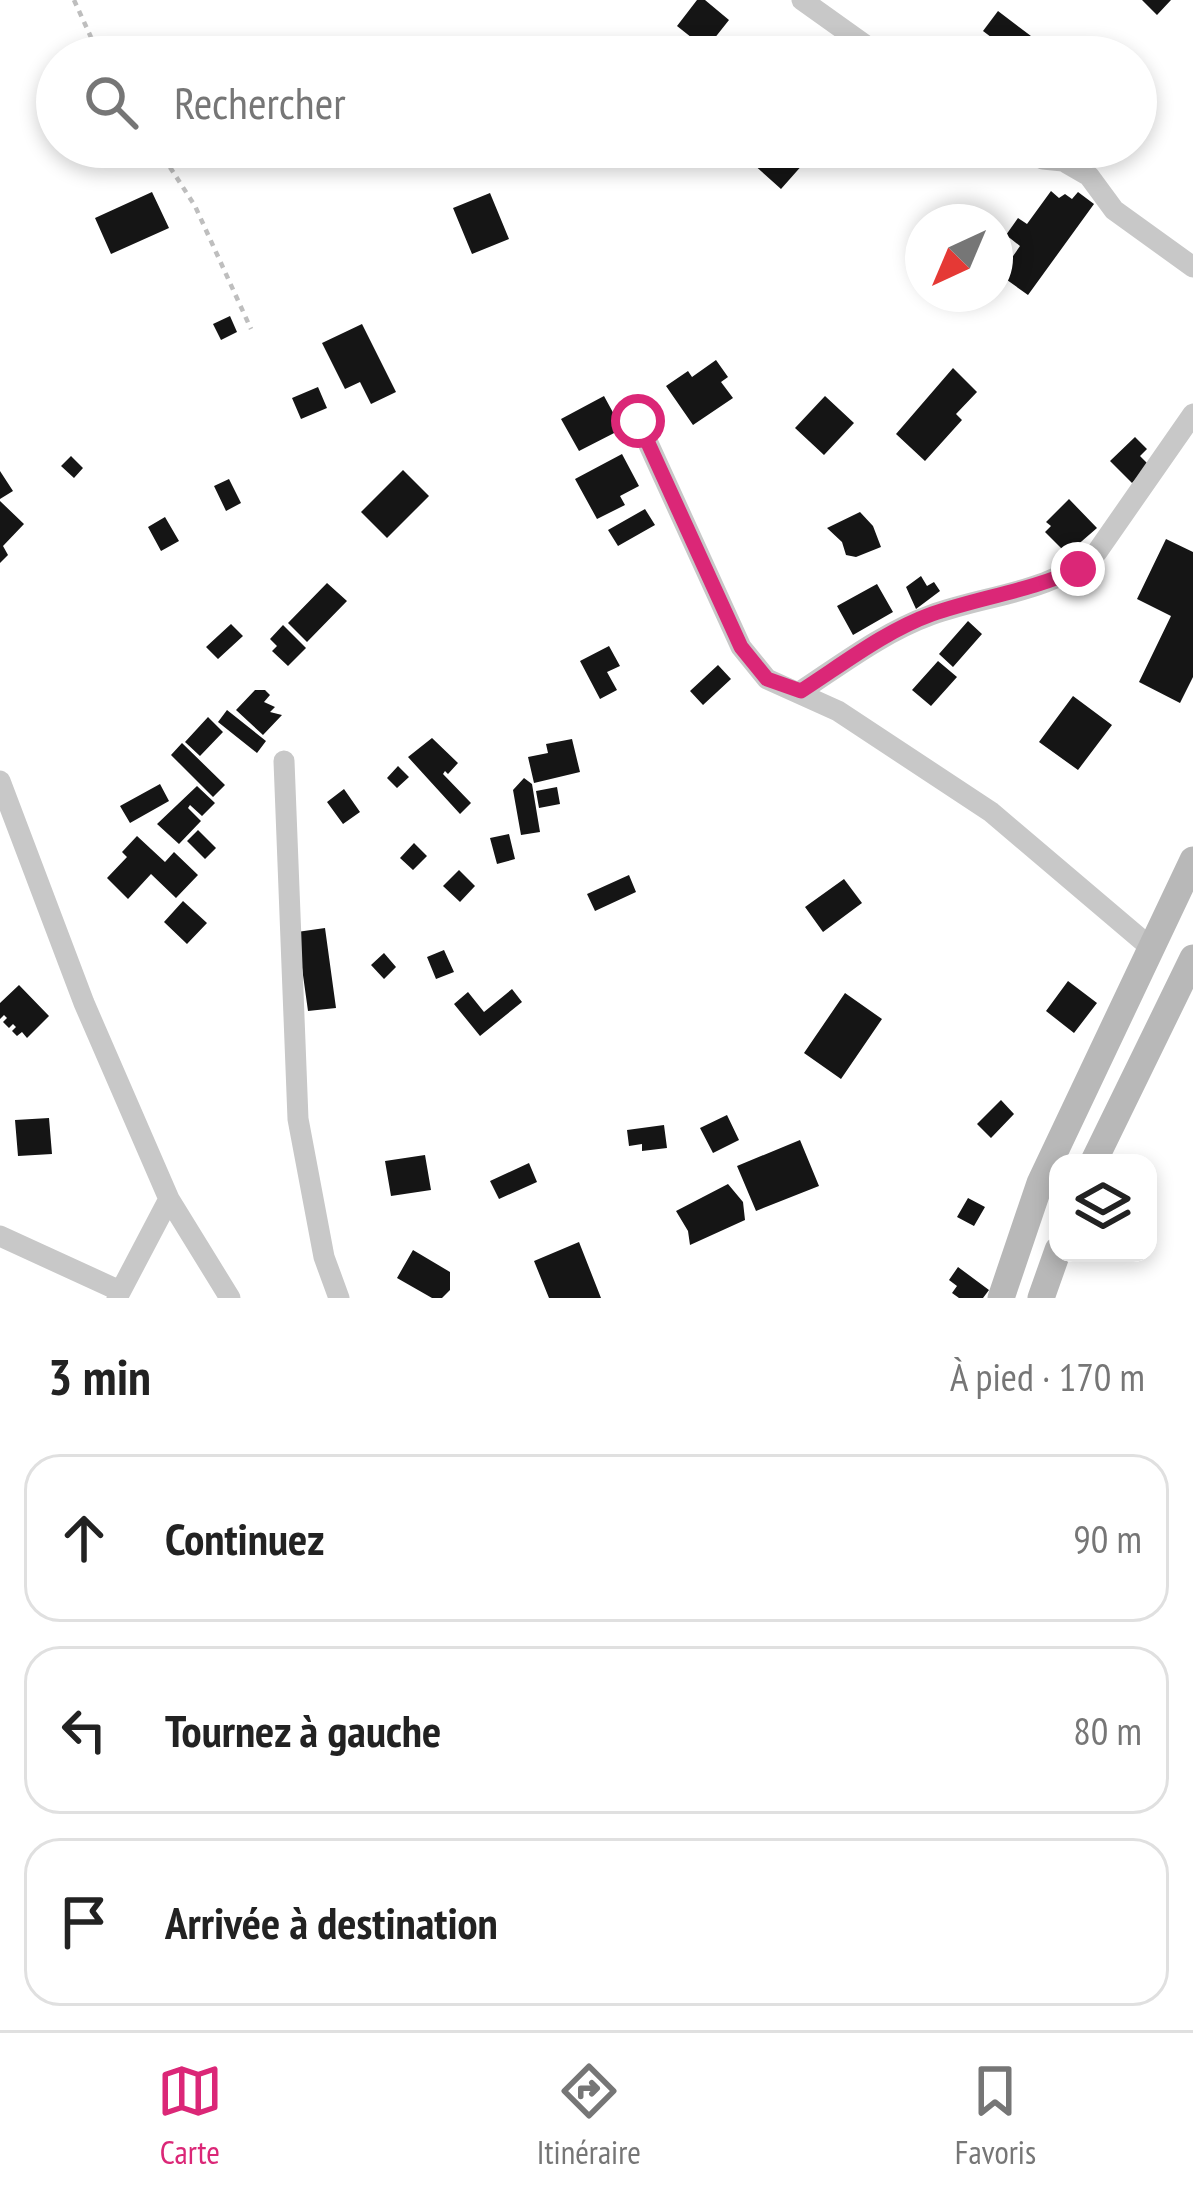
<!DOCTYPE html>
<html lang="fr">
<meta charset="utf-8">
<style>
:root{--surface:#fff;--page:#f6f6f6;--text:#222;--muted:#767676;--line:#e0e0e0;--accent:#db2777}
body{margin:0;font-family:"PT Sans Narrow",sans-serif;background:var(--page);color:var(--text)}
.controls{position:absolute;right:36px;bottom:36px;display:grid;overflow:hidden;border-radius:24px;box-shadow:0 6px 18px #0003}
.controls button{width:108px;height:108px;display:grid;place-items:center;padding:0;border:0;border-bottom:3px solid var(--line);background:var(--surface);color:var(--text);font:60px sans-serif}
.compass{position:absolute;left:905px;top:204px;width:108px;height:108px;border-radius:50%;background:var(--surface);box-shadow:0 6px 18px #0003;rotate:224deg}
.stop{position:absolute;width:36px;height:36px;margin:-27px;border:9px solid #db2777;border-radius:50%;background:#fff}
.stop.end{background:#db2777;border-color:#fff;box-shadow:0 3px 12px #0008}
.list{margin:0;padding:0;list-style:none}
h2{display:flex;justify-content:space-between;align-items:center;height:156px;margin:0;padding:0 48px;font-size:51px}
h2 small{font-size:39px;font-weight:400;color:var(--muted)}
.list li{display:grid;grid-template-columns:78px 1fr auto;gap:36px;align-items:center;box-sizing:border-box;height:168px;margin:0 24px 24px;padding:0 24px;border:3px solid var(--line);border-radius:36px}
.list b{display:block;font-size:45px;white-space:nowrap}
.list em{font-size:39px;font-style:normal;color:var(--muted)}
.icon{flex:none;width:66px;height:66px;fill:none;stroke:currentColor;stroke-width:2;stroke-linecap:round;stroke-linejoin:round}
.map{position:relative;flex:none;width:1193px;height:1298px;overflow:hidden}
.search{position:absolute;background:var(--surface);box-shadow:0 6px 18px #0003;left:36px;right:36px;top:36px;height:132px;display:flex;align-items:center;gap:30px;box-sizing:border-box;padding:0 42px;border-radius:66px;color:var(--muted);font-size:45px}
.sheet{height:732px;background:var(--surface)}
nav{display:flex;justify-content:space-around;align-items:center;box-sizing:border-box;height:168px;border-top:3px solid var(--line);background:var(--surface);font-size:33px;color:var(--muted)}
nav a{display:grid;justify-items:center;gap:6px}
nav .on{color:var(--accent)}
.map>svg:first-child{display:block}
.building{fill:#151515}
.lines{fill:none;stroke-linecap:round;stroke-linejoin:round}
.path{stroke:#bebebe;stroke-width:4.5;stroke-dasharray:6 6;stroke-linecap:butt}
.street{stroke:#c8c8c8;stroke-width:21}
.secondary{stroke:#b8b8b8;stroke-width:27}
.route{stroke:#db2777;stroke-width:15}
</style>
<div class="map">
<svg width="1193" height="1298" viewBox="0 0 1193 1298">
<rect width="100%" height="100%" fill="#fff"/>
<path class="building" d="M 697,0 L 705,0 L 729,20 L 706,49 L 677,26 Z
M 1142,0 L 1171,0 L 1157,15 Z
M 998,11 L 1031,36 L 1016,56 L 983,31 Z
M 764,147 L 805,147 L 812,154 L 781,189 L 751,162 Z
M 1051,191 L 1059,198 L 1065,194 L 1072,199 L 1078,192 L 1094,204 L 1028,295 L 1000,275 L 1020,246 L 1006,235 L 1018,218 L 1027,224 Z
M 152,192 L 169,228 L 111,254 L 95,218 Z
M 490,193 L 509,239 L 472,254 L 453,208 Z
M 230,316 L 237,332 L 221,340 L 213,324 Z
M 362,324 L 396,392 L 371,404 L 360,382 L 345,389 L 322,343 Z
M 716,360 L 728,377 L 721,382 L 733,398 L 693,425 L 666,386 L 688,371 L 692,377 Z
M 953,368 L 977,392 L 956,414 L 962,420 L 925,461 L 896,434 Z
M 318,387 L 327,408 L 301,419 L 292,398 Z
M 604,396 L 622,429 L 579,451 L 561,419 Z
M 825,396 L 854,423 L 824,455 L 795,428 Z
M 1135,437 L 1147,449 L 1140,456 L 1150,466 L 1132,483 L 1110,461 Z
M 622,454 L 639,486 L 620,496 L 625,505 L 597,519 L 575,479 Z
M 71,456 L 83,468 L 74,478 L 61,466 Z
M 403,470 L 429,496 L 387,538 L 361,512 Z
M 0,471 L 13,491 L 0,499 Z
M 229,479 L 241,503 L 226,511 L 214,486 Z
M 1069,499 L 1097,528 L 1067,554 L 1045,532 L 1051,526 L 1046,522 Z
M 0,501 L 24,524 L 3,546 L 8,555 L 0,563 Z
M 645,509 L 655,525 L 618,546 L 608,530 Z
M 860,512 L 873,526 L 881,547 L 856,557 L 846,555 L 842,542 L 827,528 Z
M 165,517 L 179,541 L 161,551 L 148,527 Z
M 1166,539 L 1193,552 L 1193,677 L 1180,703 L 1139,682 L 1171,616 L 1137,599 Z
M 921,576 L 927,586 L 934,582 L 940,591 L 916,609 L 906,587 Z
M 327,583 L 347,601 L 307,642 L 288,623 Z
M 877,584 L 893,612 L 853,635 L 837,606 Z
M 968,621 L 982,634 L 953,667 L 939,654 Z
M 231,624 L 243,636 L 218,659 L 206,647 Z
M 283,625 L 306,648 L 288,666 L 272,651 L 277,646 L 270,639 Z
M 609,646 L 620,666 L 607,672 L 617,690 L 600,699 L 580,661 Z
M 938,661 L 957,677 L 931,706 L 912,690 Z
M 718,665 L 731,679 L 703,705 L 690,691 Z
M 255,690 L 265,690 L 270,695 L 264,702 L 275,707 L 270,712 L 282,715 L 263,735 L 236,710 Z
M 1073,696 L 1112,725 L 1078,770 L 1039,742 Z
M 227,710 L 266,741 L 257,753 L 218,722 Z
M 208,717 L 223,732 L 200,756 L 185,742 Z
M 432,738 L 458,763 L 448,774 L 445,771 L 443,774 L 471,803 L 460,814 L 408,757 Z
M 572,739 L 580,772 L 534,783 L 528,757 L 548,753 L 546,744 Z
M 182,743 L 225,785 L 213,797 L 171,755 Z
M 398,766 L 409,777 L 397,788 L 387,778 Z
M 524,778 L 532,784 L 540,832 L 521,835 L 513,790 Z
M 160,784 L 169,801 L 130,823 L 120,806 Z
M 197,786 L 215,803 L 202,816 L 190,805 L 188,808 L 201,821 L 179,844 L 157,824 Z
M 557,787 L 560,804 L 539,808 L 536,791 Z
M 344,789 L 360,812 L 343,824 L 327,802 Z
M 198,830 L 216,848 L 205,859 L 187,841 Z
M 509,834 L 515,859 L 497,864 L 490,838 Z
M 137,836 L 165,862 L 174,852 L 198,875 L 176,898 L 151,874 L 128,899 L 107,878 L 127,857 L 122,852 Z
M 414,843 L 427,856 L 413,870 L 400,858 Z
M 459,870 L 475,886 L 460,902 L 443,886 Z
M 629,875 L 636,892 L 595,911 L 587,894 Z
M 844,879 L 862,903 L 823,932 L 805,907 Z
M 183,901 L 207,923 L 187,944 L 164,922 Z
M 325,928 L 336,1008 L 308,1011 L 297,932 Z
M 444,950 L 454,972 L 436,979 L 427,957 Z
M 384,953 L 396,967 L 384,979 L 371,965 Z
M 1068,981 L 1097,1003 L 1074,1033 L 1046,1011 Z
M 19,985 L 49,1016 L 27,1038 L 22,1032 L 17,1036 L 12,1031 L 16,1027 L 13,1024 L 9,1028 L 3,1022 L 7,1018 L 4,1015 L 0,1019 L 0,1003 Z
M 512,989 L 522,1002 L 480,1036 L 454,1004 L 468,992 L 484,1012 Z
M 845,993 L 882,1019 L 841,1079 L 804,1053 Z
M 1001,1100 L 1014,1114 L 991,1138 L 977,1124 Z
M 727,1115 L 739,1140 L 713,1153 L 700,1128 Z
M 49,1118 L 52,1154 L 18,1156 L 15,1120 Z
M 664,1125 L 667,1148 L 642,1151 L 642,1144 L 629,1146 L 627,1130 Z
M 800,1140 L 819,1186 L 756,1211 L 737,1166 Z
M 425,1155 L 431,1190 L 391,1196 L 385,1161 Z
M 529,1163 L 537,1182 L 499,1199 L 490,1181 Z
M 728,1184 L 743,1202 L 745,1220 L 690,1245 L 688,1231 L 676,1211 Z
M 968,1198 L 985,1207 L 974,1226 L 957,1217 Z
M 579,1242 L 601,1298 L 549,1298 L 534,1261 Z
M 413,1250 L 450,1272 L 450,1290 L 442,1298 L 432,1298 L 397,1278 Z
M 958,1267 L 989,1290 L 983,1298 L 959,1298 L 952,1293 L 957,1286 L 949,1280 Z"/>
<g class="lines">
<path class="path" d="M 74,0 L 100,57
M 157,147 L 195,206 L 251,329"/>
<path class="street" d="M 802,0 L 882,57
M 1024,147 L 1043,159 L 1063,161 L 1089,176 L 1114,210 L 1193,267
M 638,421 L 741,647 L 767,679 L 838,711 L 991,812 L 1150,947
M 801,691 C 842,664 884,632 931,615 C 988,594 1049,594 1097,552 L 1193,414
M 284,761 L 298,1119 L 324,1257 L 339,1298
M 0,781 L 84,1003 L 169,1199 L 230,1298
M 0,1236 L 120,1291
M 117,1298 L 169,1199"/>
<path class="secondary" d="M 1093,1163 L 1193,958
M 1001,1298 L 1040,1183 L 1193,860
M 1041,1298 L 1058,1250"/>
</g>
<g class="lines">
<path class="route" d="M 638,421 L 741,647 L 767,679 L 801,691 C 843,664 885,631 932,614 C 981,597 1030,591 1078,569"/>
</g>
</svg>
<div class="controls">
<button><svg class="icon" aria-label="layers" viewBox="0 0 24 24"><path d="M12 4l9 5-9 5-9-5zM3 14l9 5 9-5"/></svg></button>
</div>
<svg class="compass" viewBox="-18 -18 36 36"><path d="M0-13l5 13h-10z" fill="#e53935"/><path d="M0 13l5-13h-10z" fill="#767676"/></svg>
<div class="stop" style="left:638px;top:421px"></div>
<div class="stop end" style="left:1078px;top:569px"></div>
<div class="search"><svg class="icon" aria-label="search" viewBox="0 0 24 24"><circle cx="10" cy="10" r="6"/><path d="M15 15l6 6"/></svg>Rechercher</div>
</div>
<section class="sheet">
<h2>3 min<small>À pied · 170 m</small></h2>
<ul class="list">
<li><svg class="icon" aria-label="ahead" viewBox="0 0 24 24"><path d="M12 20V5M6 11l6-6 6 6"/></svg><div><b>Continuez</b></div><em>90 m</em></li>
<li><svg class="icon" aria-label="left" viewBox="0 0 24 24"><path d="M17 20v-9H6M10 6l-5 5 5 5"/></svg><div><b>Tournez à gauche</b></div><em>80 m</em></li>
<li><svg class="icon" aria-label="arrive" viewBox="0 0 24 24"><path d="M6 21V4h12l-3 4 3 4H6"/></svg><div><b>Arrivée à destination</b></div></li>
</ul>
</section>
<nav>
<a class="on"><svg class="icon" aria-label="map" viewBox="0 0 24 24"><path d="M3 6l6-2 6 2 6-2v14l-6 2-6-2-6 2zM9 4v14M15 6v14"/></svg>Carte</a>
<a><svg class="icon" aria-label="directions" viewBox="0 0 24 24"><path d="M12 3l9 9-9 9-9-9zM9 14v-3h6M13 9l2 2-2 2"/></svg>Itinéraire</a>
<a><svg class="icon" aria-label="saved" viewBox="0 0 24 24"><path d="M7 4h10v16l-5-4-5 4z"/></svg>Favoris</a>
</nav>
